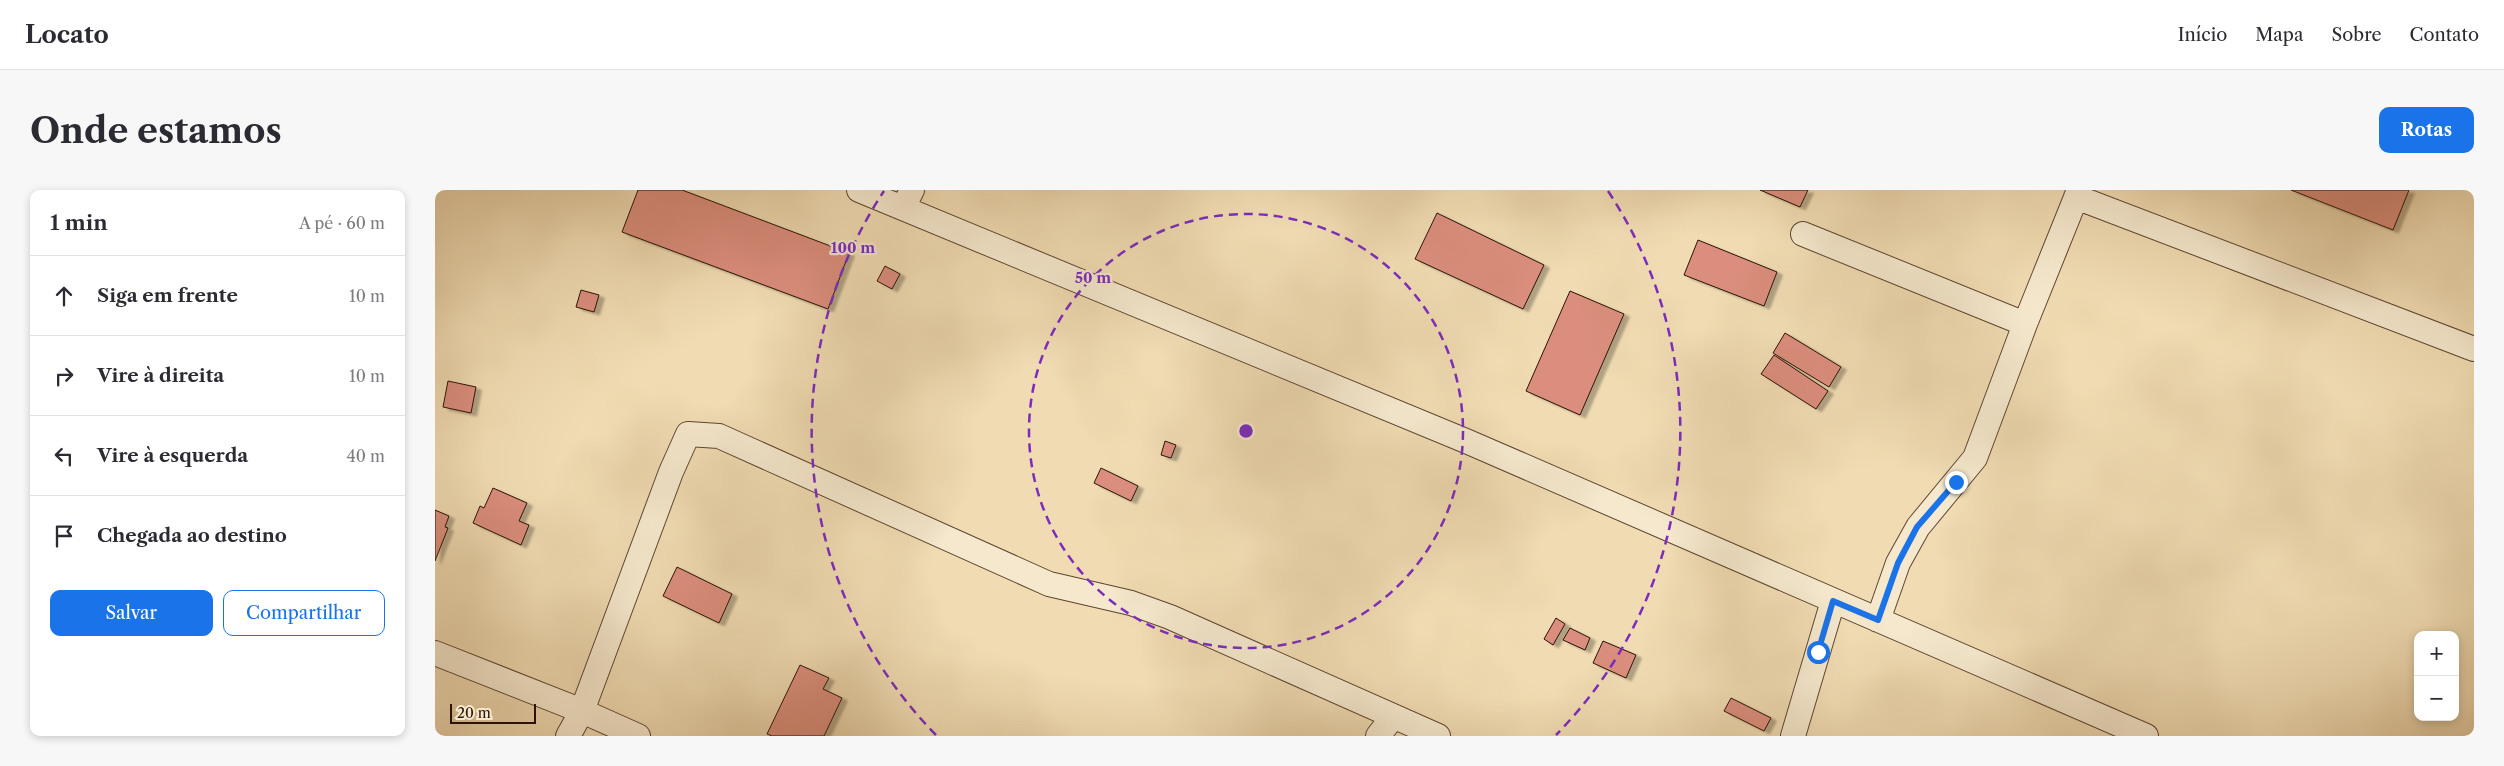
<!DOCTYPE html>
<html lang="pt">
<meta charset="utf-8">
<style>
:root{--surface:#fff;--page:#f7f7f7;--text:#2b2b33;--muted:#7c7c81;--line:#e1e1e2;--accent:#1a73e8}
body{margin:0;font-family:"Libre Caslon Text",serif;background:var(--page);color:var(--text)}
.controls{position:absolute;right:15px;bottom:15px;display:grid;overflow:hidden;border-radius:10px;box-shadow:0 2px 8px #0003}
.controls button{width:45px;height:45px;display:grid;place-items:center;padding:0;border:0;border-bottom:1px solid var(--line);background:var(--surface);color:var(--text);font:25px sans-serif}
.scale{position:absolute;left:15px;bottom:12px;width:86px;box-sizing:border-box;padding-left:5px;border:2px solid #2c1305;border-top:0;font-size:14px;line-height:18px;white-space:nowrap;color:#2c1305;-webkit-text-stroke:4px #f5e8cd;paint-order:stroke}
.stop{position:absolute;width:15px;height:15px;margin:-11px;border:4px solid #1a73e8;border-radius:50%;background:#fff}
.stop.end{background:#1a73e8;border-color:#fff;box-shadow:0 1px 5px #0008}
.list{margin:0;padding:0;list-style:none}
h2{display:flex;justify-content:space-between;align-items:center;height:65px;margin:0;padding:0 20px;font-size:21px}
h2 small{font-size:16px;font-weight:400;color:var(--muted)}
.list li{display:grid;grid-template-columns:32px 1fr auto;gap:15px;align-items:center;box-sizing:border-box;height:80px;padding:0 20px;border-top:1px solid var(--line)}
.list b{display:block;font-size:19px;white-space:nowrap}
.list em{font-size:16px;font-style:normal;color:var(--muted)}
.actions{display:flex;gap:10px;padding:15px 20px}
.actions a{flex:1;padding:11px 0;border:1px solid var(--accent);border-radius:10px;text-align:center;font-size:18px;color:var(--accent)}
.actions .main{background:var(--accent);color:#fff}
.icon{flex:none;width:28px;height:28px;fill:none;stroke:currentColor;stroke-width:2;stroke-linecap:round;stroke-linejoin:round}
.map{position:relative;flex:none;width:2039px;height:546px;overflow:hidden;border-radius:10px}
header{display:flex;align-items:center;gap:30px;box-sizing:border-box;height:70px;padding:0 25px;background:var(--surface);border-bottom:1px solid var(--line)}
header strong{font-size:24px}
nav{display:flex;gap:28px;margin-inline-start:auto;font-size:18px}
.intro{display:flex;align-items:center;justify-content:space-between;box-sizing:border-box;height:120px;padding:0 30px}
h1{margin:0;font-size:35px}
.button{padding:12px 22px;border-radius:10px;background:var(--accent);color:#fff;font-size:18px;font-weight:700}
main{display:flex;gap:30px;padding:0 30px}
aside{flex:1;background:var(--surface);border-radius:10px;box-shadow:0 2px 8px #0003}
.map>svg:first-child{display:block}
.building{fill:#db8e7d;stroke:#2c1305;filter:url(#shadow)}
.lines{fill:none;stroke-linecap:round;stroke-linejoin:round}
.minor-casing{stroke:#5d4530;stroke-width:26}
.minor{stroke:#f5e8cd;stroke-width:24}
.route{stroke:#1a73e8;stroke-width:6}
.ring{fill:none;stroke:#7b2cbf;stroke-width:2.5;stroke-dasharray:9 6}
.centre{fill:#7b2cbf;stroke:#f5e8cd;stroke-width:2.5}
.ring-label{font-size:15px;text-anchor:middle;font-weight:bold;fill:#7b2cbf;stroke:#f5e8cd;stroke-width:4.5;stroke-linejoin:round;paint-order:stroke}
</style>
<header>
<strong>Locato</strong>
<nav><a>Início</a><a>Mapa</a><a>Sobre</a><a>Contato</a></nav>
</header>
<div class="intro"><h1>Onde estamos</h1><a class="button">Rotas</a></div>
<main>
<aside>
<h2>1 min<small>A pé · 60 m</small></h2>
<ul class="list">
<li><svg class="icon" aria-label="ahead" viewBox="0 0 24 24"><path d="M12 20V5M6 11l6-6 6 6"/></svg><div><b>Siga em frente</b></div><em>10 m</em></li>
<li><svg class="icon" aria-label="right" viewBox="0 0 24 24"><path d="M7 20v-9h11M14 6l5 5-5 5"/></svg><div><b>Vire à direita</b></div><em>10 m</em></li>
<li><svg class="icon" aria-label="left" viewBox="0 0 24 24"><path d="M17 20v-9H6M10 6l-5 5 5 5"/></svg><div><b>Vire à esquerda</b></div><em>40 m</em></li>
<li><svg class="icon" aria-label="arrive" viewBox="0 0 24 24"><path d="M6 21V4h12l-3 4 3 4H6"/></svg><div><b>Chegada ao destino</b></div></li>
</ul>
<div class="actions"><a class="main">Salvar</a><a>Compartilhar</a></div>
</aside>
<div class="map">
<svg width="2039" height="546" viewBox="0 0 2039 546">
<defs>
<filter id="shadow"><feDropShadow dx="5.5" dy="3" stdDeviation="1" flood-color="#0004"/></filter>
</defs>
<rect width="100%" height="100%" fill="#f0dbb2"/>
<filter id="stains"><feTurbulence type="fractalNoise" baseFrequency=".004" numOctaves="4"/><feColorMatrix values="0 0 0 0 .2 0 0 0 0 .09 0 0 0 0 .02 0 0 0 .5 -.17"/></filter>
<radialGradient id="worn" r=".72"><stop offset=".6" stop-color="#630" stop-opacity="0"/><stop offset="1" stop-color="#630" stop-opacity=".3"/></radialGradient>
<path class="building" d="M 203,0 L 247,0 L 414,63 L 393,119 L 187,42 Z
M 1325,0 L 1373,0 L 1365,17 Z
M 1856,0 L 1974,0 L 1958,40 Z
M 1002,23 L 1109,75 L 1088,119 L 980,69 Z
M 1263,50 L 1342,82 L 1329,116 L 1249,85 Z
M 450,76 L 465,84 L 457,99 L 442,91 Z
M 146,100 L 164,105 L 159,122 L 141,117 Z
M 1135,101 L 1189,124 L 1145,225 L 1091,201 Z
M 1350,143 L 1406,177 L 1394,197 L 1338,163 Z
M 1339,165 L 1393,201 L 1381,219 L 1326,184 Z
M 13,191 L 41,197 L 36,223 L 8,217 Z
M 730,251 L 741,255 L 736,268 L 726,265 Z
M 666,278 L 703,296 L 696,311 L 659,293 Z
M 58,298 L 92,313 L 84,331 L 94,335 L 86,355 L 38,333 L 45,316 L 49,318 Z
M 0,320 L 14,326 L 10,337 L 13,338 L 0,371 Z
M 242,377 L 297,404 L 284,433 L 228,406 Z
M 1121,428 L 1130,434 L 1118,455 L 1109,449 Z
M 1135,438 L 1155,448 L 1150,460 L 1128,450 Z
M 1168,451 L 1201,465 L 1191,488 L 1158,473 Z
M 365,475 L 394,488 L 388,499 L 407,508 L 389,546 L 337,546 L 332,544 Z
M 1296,508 L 1336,528 L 1329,541 L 1289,521 Z"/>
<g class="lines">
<defs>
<path id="minor" d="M 424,0 L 1031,251 L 1711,546
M 1641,7 L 2039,159
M 468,18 L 477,0
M 1368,44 L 1590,134
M 1443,430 L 1463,373 L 1483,337 L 1540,268 L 1590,134 L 1644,0
M 0,463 L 147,521 L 203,546
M 133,546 L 147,521 L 236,282 L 253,244 L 284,246 L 614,394 L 696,413 L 735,427 L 1003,546
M 943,546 L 958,527
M 1358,546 L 1398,411"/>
</defs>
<use href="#minor" class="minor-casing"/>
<use href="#minor" class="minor"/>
</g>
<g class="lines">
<path class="route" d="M 1383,462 L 1398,411 L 1443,430 L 1463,373 L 1482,337 L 1521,292"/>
</g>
<g class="ring">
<circle cx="811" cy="241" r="217"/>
<path d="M501 545A434 434 0 0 1 449 1M1173 1A434 434 0 0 1 1121 545"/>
</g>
<circle cx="811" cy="241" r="8" class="centre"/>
<g class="ring-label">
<text x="418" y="63">100 m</text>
<text x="658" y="93">50 m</text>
</g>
<rect width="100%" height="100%" filter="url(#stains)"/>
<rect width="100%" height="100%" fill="url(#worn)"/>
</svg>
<div class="controls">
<button>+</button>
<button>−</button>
</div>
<div class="scale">20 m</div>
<div class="stop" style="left:1383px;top:462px"></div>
<div class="stop end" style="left:1521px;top:292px"></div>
</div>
</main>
